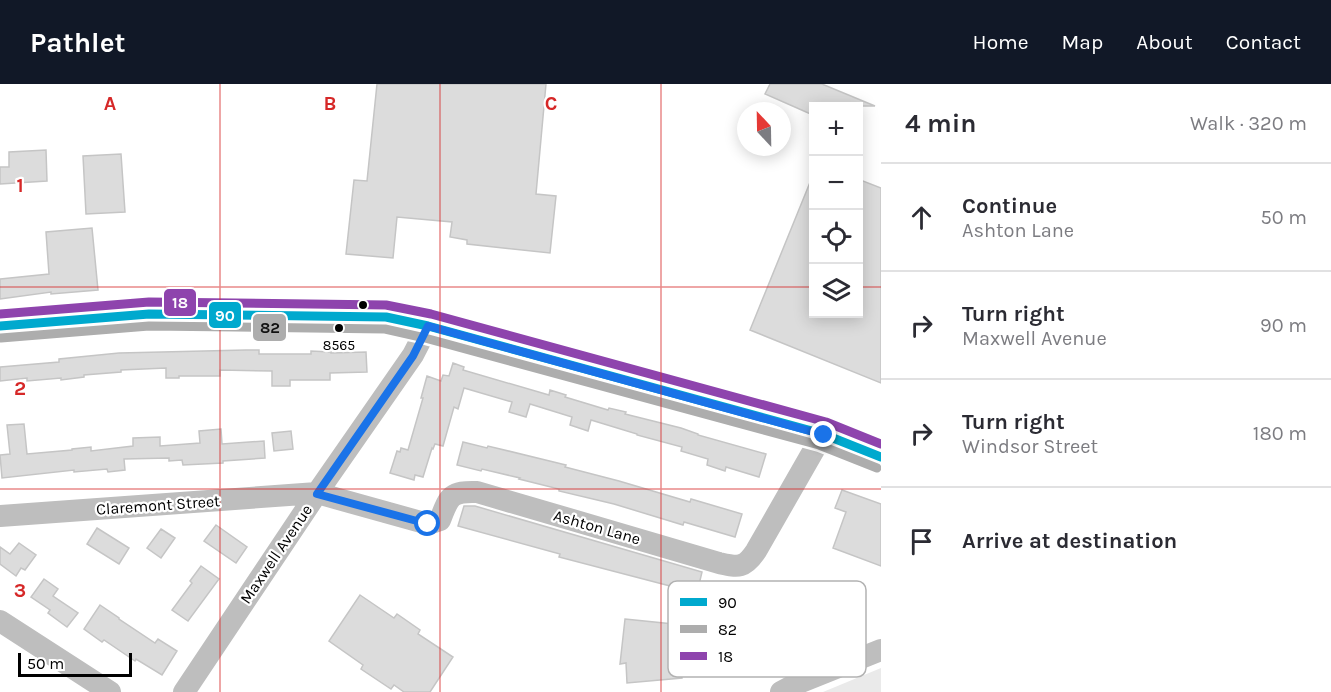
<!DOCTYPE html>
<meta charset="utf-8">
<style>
:root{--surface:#fff;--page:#f2f2f3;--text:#2b2b33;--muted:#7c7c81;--line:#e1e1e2;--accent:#111827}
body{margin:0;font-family:Karla,sans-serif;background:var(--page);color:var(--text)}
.controls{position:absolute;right:18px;top:18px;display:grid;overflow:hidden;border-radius:0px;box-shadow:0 3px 15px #0003}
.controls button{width:54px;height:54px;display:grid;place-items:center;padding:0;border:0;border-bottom:2px solid var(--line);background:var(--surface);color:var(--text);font:30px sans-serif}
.compass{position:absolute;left:737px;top:18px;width:54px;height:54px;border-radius:50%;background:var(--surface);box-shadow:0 3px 15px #0003;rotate:338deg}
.scale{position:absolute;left:18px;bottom:15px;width:114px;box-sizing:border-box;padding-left:6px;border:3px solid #000;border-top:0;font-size:16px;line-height:21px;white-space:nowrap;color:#000;-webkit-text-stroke:4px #fff;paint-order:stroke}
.stop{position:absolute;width:18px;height:18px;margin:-14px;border:4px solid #1a73e8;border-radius:50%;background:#fff}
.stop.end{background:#1a73e8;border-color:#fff;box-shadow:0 2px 6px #0008}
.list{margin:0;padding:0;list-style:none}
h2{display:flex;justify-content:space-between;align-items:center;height:78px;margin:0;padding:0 24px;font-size:26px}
h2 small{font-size:20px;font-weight:400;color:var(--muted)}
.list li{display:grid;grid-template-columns:39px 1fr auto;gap:18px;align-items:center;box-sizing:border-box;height:108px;padding:0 24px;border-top:2px solid var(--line)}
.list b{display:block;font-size:22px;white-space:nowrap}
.list p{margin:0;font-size:20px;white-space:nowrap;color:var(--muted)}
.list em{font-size:20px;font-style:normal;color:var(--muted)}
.icon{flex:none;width:33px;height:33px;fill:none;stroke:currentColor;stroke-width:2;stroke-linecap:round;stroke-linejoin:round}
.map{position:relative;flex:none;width:881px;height:608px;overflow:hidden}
header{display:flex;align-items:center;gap:36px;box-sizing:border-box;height:84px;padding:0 30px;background:var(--accent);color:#fff}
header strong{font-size:28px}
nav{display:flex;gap:33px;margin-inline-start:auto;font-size:21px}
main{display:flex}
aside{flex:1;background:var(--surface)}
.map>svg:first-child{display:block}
.green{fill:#eaeaea}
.building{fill:#dcdcdc;stroke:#c5c5c5;stroke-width:1.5}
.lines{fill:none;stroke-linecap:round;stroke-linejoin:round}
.minor{stroke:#bebebe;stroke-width:22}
.bus-1-casing{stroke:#fff;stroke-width:14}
.bus-2-casing{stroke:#fff;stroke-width:14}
.bus-3-casing{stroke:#fff;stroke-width:14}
.bus-1{stroke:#00a9ce;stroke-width:9}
.bus-2{stroke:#adadad;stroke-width:9}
.bus-3{stroke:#8e44ad;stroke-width:9}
.route{stroke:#1a73e8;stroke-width:8}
.grid{fill:none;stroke:#d62828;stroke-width:1.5;stroke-opacity:0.55}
.bus-dot{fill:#000;stroke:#fff;stroke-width:2}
.labels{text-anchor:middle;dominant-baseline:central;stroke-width:4.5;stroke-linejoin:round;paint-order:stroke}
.bus-label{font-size:14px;fill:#000;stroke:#fff}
.street-label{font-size:16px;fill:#000;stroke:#fff}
.key{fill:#fff;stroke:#b2b2b2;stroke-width:1.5}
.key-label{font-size:16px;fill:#000}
.grid-label{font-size:20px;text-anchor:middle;font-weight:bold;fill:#d62828;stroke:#fff;stroke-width:4.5;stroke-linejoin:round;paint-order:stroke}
.line-badge{stroke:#fff;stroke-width:2}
.badge-label{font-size:16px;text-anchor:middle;font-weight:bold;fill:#fff}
.pale-badge-label{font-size:16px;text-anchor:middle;font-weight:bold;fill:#111}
</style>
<header>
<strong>Pathlet</strong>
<nav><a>Home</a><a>Map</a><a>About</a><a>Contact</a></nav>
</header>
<main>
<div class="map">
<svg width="881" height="608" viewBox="0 0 881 608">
<rect width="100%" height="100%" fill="#fff"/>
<path class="green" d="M 881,584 L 881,608 L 823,608 Z"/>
<path class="building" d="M 377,0 L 546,0 L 536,110 L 556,112 L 550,169 L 467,160 L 467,156 L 450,153 L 452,138 L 397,133 L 393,174 L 346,170 L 354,96 L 367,97 Z
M 770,0 L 822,0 L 875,22 L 813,22 L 813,31 L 765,10 Z
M 46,66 L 47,97 L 0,100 L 0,83 L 9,83 L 9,68 Z
M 121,70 L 125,128 L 86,130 L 83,72 Z
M 813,91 L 813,230 L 858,230 L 858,95 L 881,104 L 881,299 L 750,246 Z
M 92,144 L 98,206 L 51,210 L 51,208 L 0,215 L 0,195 L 49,190 L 46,148 Z
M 246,266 L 259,266 L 259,270 L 311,270 L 311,267 L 331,268 L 331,269 L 366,268 L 367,288 L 330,289 L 330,296 L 290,296 L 290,302 L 272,302 L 272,287 L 220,286 L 220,292 L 179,292 L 179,294 L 166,294 L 166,284 L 121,286 L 121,288 L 84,291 L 84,293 L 61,296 L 61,294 L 27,297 L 27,294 L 0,297 L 0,283 L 59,278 L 59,275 L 119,269 Z
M 453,279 L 464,283 L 463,286 L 549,311 L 550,306 L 566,311 L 565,313 L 608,326 L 609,324 L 626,328 L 625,330 L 681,344 L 698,350 L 698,351 L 766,370 L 759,393 L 726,383 L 725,387 L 707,381 L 708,375 L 681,367 L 682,363 L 637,351 L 637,350 L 591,336 L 588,347 L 570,341 L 572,333 L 530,320 L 526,333 L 509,328 L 512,318 L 464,304 L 458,325 L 454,323 L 443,362 L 435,360 L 433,365 L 432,364 L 423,393 L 415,391 L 414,396 L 390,389 L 397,367 L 400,368 L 401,364 L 408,366 L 423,314 L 421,314 L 427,292 L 441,297 L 443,291 L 449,292 Z
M 24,340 L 27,370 L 72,366 L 72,365 L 91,363 L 91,367 L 133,362 L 133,354 L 160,353 L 160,362 L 200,359 L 199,347 L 221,345 L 222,360 L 264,357 L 265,374 L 223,377 L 223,379 L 183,381 L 182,376 L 169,377 L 169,374 L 124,375 L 125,386 L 108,388 L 107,385 L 74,388 L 74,386 L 2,394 L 0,371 L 10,370 L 7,341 Z
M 291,347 L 293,365 L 274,367 L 272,349 Z
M 463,358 L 487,364 L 488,362 L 566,381 L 565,383 L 619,397 L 690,418 L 691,415 L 742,430 L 735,453 L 684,438 L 683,441 L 614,420 L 559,407 L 559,405 L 519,395 L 520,394 L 482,385 L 481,387 L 457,381 Z
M 842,406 L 881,420 L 881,482 L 833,464 L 846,428 L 835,424 Z
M 464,422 L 475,422 L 702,488 L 697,509 L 559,473 L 560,470 L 458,442 Z
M 216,441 L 247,463 L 236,479 L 204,457 Z
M 97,444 L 129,464 L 119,480 L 87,460 Z
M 161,445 L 175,454 L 161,474 L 147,464 Z
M 19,459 L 36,471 L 25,486 L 21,484 L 16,492 L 0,480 L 0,463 L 10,470 Z
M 201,482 L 219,495 L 188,537 L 172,526 L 192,499 L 190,497 Z
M 44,495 L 58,505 L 53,512 L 78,529 L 67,543 L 48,529 L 50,526 L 31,513 Z
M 360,511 L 394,534 L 397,530 L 420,546 L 418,550 L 453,573 L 430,608 L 404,608 L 394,601 L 391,605 L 361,585 L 363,581 L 329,557 Z
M 100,521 L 119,534 L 119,535 L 155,559 L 158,555 L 177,567 L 162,591 L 136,575 L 135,577 L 104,556 L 102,558 L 84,545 Z
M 625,535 L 683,541 L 681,560 L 696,562 L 696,574 L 681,575 L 682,594 L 627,599 L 626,579 L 620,580 Z"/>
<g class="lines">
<path class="minor" d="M 0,242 L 149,230 L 386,233 L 428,242 L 823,350 L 881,373
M 0,432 L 317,409 L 428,440 L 440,436 C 449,413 450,407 477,408 L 719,479 C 738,483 744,485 756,467 L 823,350
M 0,537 L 110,608
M 184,608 L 317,409 L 413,271 L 428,242
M 781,608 L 796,600 L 881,566"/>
<defs>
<path id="bus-1" d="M 0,242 L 149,230 L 386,233 L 428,242 L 823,350 L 881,373"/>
<path id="bus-2" d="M 1,254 L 149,242 L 385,245 L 425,254 L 819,361 L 877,384"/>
<path id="bus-3" d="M 0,230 L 149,218 L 386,221 L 431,230 L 826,338 L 881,360"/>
</defs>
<use href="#bus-1" class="bus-1-casing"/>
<use href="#bus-2" class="bus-2-casing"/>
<use href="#bus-3" class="bus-3-casing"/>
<use href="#bus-1" class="bus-1"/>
<use href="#bus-2" class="bus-2"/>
<use href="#bus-3" class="bus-3"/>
</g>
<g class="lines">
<path class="route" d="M 428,440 L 317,410 L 413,272 L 428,242 L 824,351"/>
</g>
<path class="grid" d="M 220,0 L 220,608M 440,0 L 440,608M 661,0 L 661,608M 0,203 L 814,203M 858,203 L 881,203M 0,405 L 881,405"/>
<g class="bus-dot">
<circle cx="363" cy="221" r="5"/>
<circle cx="339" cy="244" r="5"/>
</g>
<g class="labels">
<g class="bus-label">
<text x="339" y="261">8565</text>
</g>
<g class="street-label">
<text transform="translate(158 421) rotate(-4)">Claremont Street</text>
<text transform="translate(597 443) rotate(16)">Ashton Lane</text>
<text transform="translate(276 470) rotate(-56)">Maxwell Avenue</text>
</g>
</g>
<rect x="668" y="497" width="198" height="96" rx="9" class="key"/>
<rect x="680" y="514" width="27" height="8" fill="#00a9ce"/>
<rect x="680" y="541" width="27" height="8" fill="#adadad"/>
<rect x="680" y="568" width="27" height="8" fill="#8e44ad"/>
<g class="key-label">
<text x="718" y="524">90</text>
<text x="718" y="551">82</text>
<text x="718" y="578">18</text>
</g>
<g class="grid-label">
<text x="110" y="26">A</text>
<text x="330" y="26">B</text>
<text x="551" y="26">C</text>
<text x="20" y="108">1</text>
<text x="20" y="311">2</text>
<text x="20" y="513">3</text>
</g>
<g class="line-badge">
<rect x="163" y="204" width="34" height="29" rx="6" fill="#8e44ad"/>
<rect x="208" y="217" width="34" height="28" rx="6" fill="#00a9ce"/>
<rect x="252" y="229" width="35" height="29" rx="6" fill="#adadad"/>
</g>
<g class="badge-label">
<text x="180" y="224">18</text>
<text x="225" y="237">90</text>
</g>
<g class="pale-badge-label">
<text x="270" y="249">82</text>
</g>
</svg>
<div class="controls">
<button>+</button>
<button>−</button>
<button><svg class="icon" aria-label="locate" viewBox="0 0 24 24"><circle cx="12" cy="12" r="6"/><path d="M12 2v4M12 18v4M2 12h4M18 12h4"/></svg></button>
<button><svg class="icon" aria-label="layers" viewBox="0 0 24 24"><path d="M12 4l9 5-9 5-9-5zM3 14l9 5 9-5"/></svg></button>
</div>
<svg class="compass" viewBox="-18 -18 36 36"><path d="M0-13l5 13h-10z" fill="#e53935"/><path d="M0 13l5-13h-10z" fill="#7c7c81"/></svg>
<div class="scale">50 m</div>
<div class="stop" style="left:428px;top:440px"></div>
<div class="stop end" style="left:824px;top:351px"></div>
</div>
<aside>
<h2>4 min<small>Walk · 320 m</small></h2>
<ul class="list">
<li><svg class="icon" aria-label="ahead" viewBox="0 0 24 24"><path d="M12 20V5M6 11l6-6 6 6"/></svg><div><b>Continue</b><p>Ashton Lane</p></div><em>50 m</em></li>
<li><svg class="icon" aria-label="right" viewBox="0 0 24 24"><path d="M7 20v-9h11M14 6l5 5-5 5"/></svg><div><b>Turn right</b><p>Maxwell Avenue</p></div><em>90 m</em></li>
<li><svg class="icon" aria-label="right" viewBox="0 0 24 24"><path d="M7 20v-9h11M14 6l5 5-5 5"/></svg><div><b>Turn right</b><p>Windsor Street</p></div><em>180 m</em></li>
<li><svg class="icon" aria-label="arrive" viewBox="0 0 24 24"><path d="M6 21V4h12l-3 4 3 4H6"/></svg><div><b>Arrive at destination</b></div></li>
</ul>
</aside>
</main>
